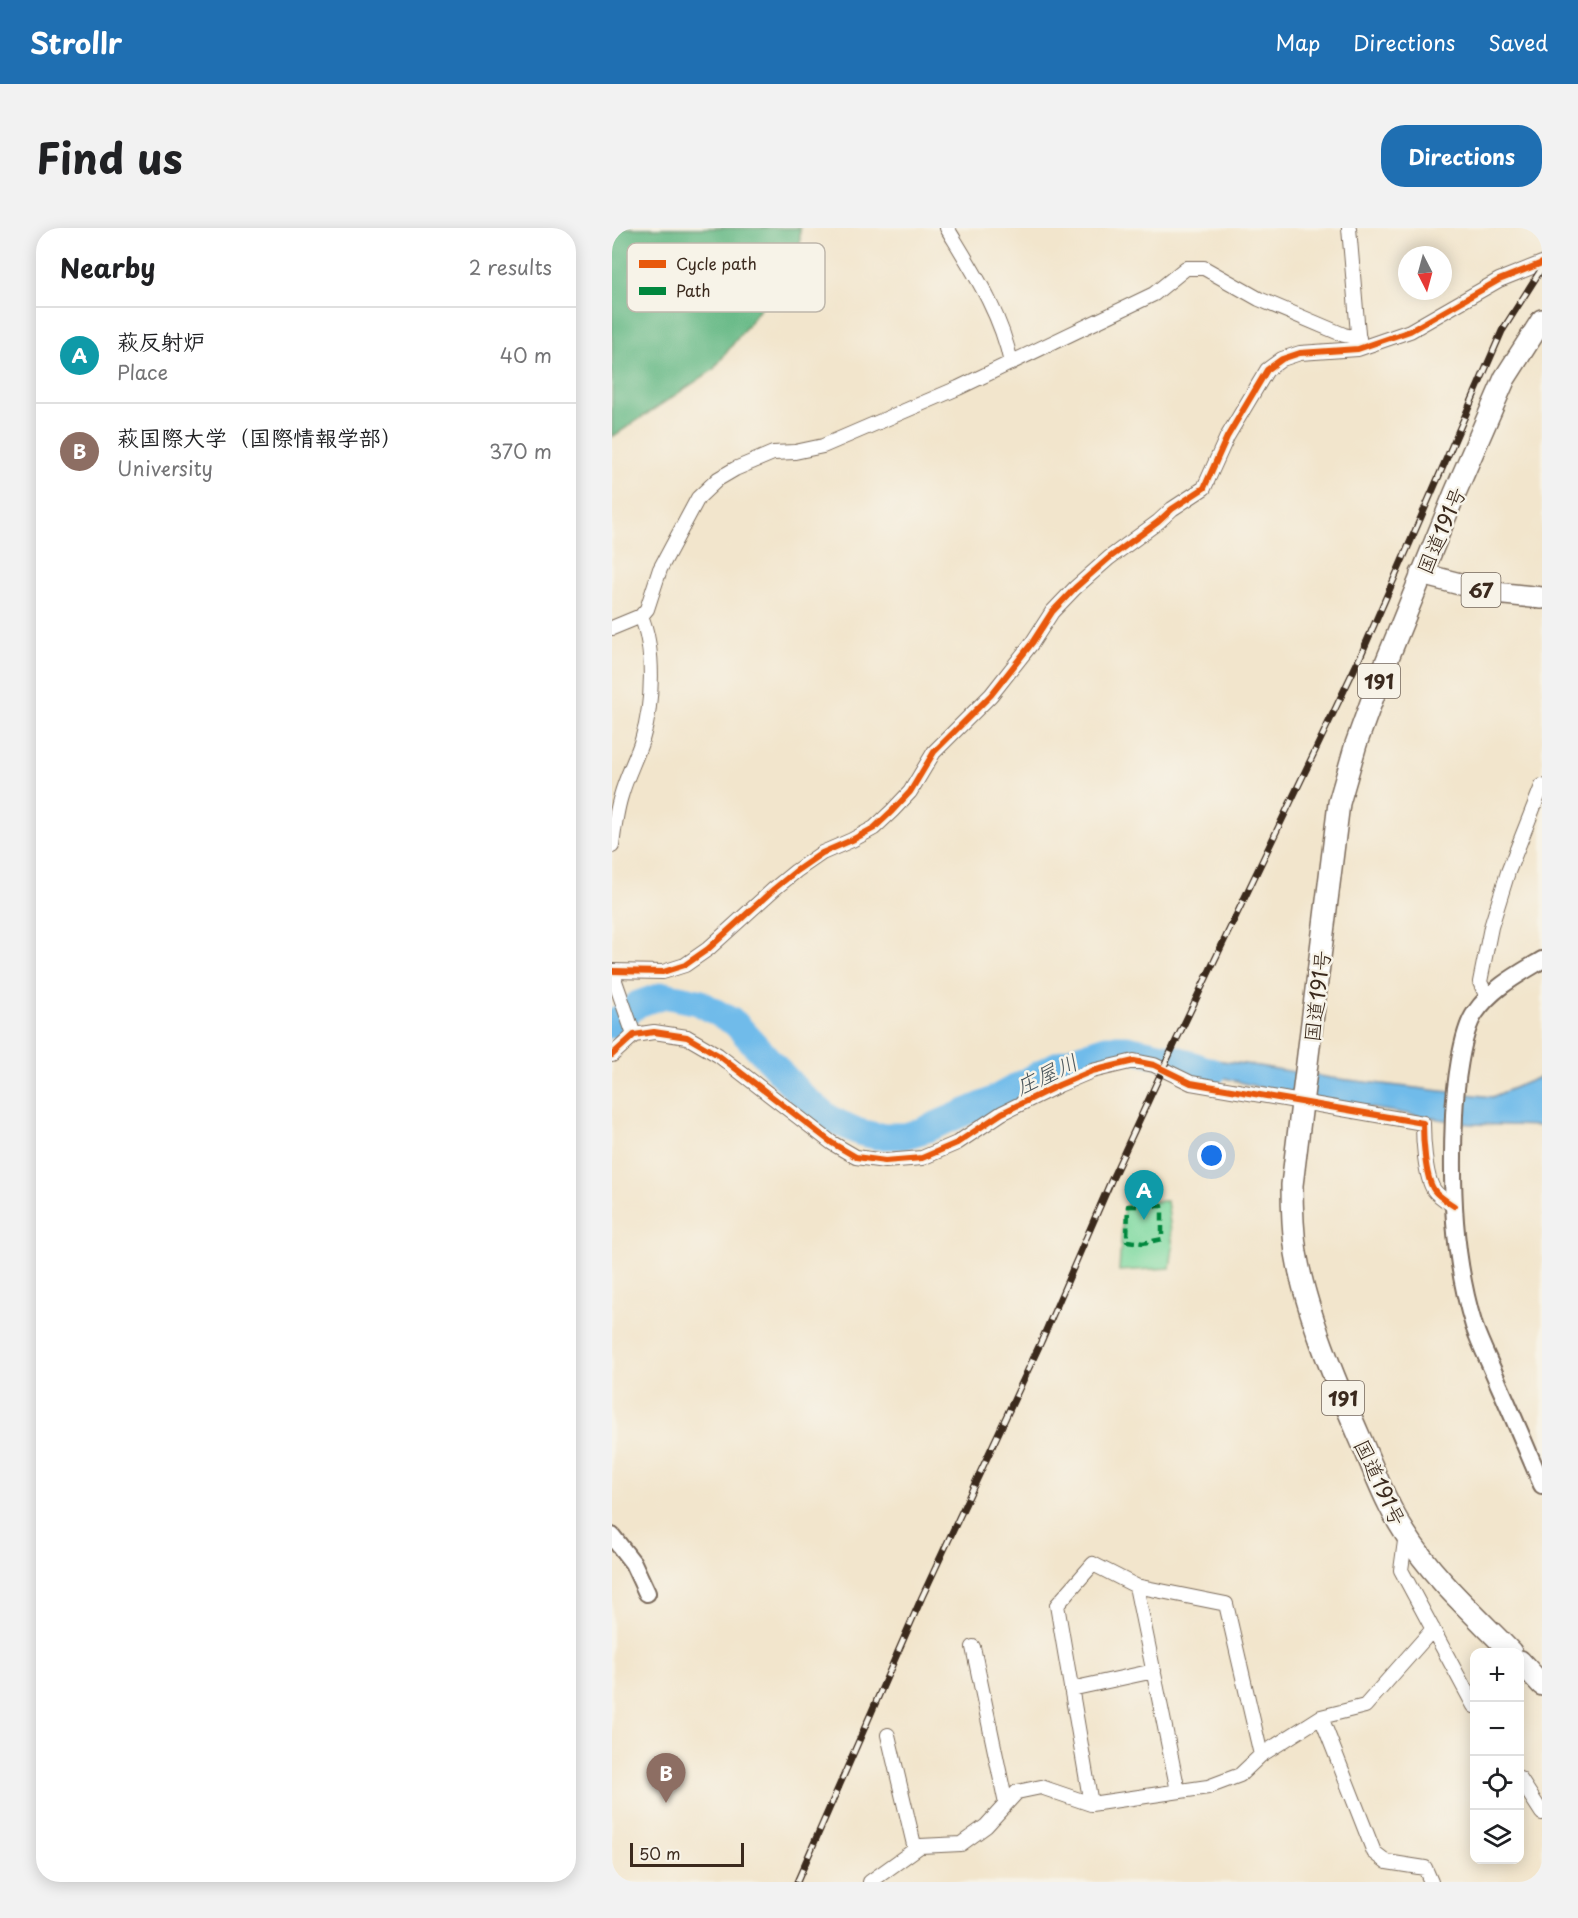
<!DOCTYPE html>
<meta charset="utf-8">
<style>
:root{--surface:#fff;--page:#f2f2f2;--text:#202124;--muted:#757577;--line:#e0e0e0;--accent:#1f6fb2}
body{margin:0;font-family:"Playpen Sans","Klee One",sans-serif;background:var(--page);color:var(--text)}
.controls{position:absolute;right:18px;bottom:18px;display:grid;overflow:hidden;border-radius:12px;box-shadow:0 3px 15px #0003}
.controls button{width:54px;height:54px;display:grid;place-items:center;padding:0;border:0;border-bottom:2px solid var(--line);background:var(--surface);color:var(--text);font:30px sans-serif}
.compass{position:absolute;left:786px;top:18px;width:54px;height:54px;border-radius:50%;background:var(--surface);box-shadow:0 3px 15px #0003;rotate:174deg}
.scale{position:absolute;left:18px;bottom:15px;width:114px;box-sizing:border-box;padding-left:6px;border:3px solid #3b2a1e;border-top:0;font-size:16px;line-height:21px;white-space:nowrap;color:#3b2a1e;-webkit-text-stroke:4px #f7f3e8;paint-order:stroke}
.you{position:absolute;left:600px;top:928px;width:21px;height:21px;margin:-15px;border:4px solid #fff;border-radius:50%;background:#1a73e8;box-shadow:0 0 0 9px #1a73e833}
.badge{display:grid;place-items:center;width:39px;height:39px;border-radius:50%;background:var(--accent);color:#fff;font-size:20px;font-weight:700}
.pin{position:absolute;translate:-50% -50px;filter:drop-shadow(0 2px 3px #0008)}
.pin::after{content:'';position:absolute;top:32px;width:21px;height:18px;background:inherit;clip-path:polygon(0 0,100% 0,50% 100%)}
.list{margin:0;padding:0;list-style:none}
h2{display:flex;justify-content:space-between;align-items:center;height:78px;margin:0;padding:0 24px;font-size:26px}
h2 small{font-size:20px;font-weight:400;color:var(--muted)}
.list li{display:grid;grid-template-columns:39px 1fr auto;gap:18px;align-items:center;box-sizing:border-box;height:96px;padding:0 24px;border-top:2px solid var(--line)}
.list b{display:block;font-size:22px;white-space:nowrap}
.list p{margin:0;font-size:20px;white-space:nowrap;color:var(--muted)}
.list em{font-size:20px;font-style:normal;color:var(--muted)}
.icon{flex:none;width:33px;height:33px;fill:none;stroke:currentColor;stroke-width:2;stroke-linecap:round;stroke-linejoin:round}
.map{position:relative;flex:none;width:930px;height:1654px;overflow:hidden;border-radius:24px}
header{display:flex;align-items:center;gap:36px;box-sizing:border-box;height:84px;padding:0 30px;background:var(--accent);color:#fff}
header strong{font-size:28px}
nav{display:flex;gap:33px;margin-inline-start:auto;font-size:21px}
.intro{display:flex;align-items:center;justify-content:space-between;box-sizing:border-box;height:144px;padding:0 36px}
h1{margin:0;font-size:42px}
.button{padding:15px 27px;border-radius:24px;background:var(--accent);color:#fff;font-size:21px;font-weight:700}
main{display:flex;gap:36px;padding:0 36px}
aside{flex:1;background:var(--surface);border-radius:24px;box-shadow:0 3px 15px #0003}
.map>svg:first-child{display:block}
.green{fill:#7ed9a0;stroke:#5c825f;stroke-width:1.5}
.forest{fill:#66b986;stroke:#507252;stroke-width:1.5}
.water{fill:#70bbea;stroke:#567284;stroke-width:1.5}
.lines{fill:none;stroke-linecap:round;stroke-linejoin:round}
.river{stroke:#70bbea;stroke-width:27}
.minor-casing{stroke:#7b6b5b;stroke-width:16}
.tertiary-casing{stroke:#7b6b5b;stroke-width:20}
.primary-casing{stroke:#7b6b5b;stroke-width:24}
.trunk-casing{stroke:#7b6b5b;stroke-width:24}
.minor{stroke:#fff;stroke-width:14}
.tertiary{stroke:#fff;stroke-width:16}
.primary{stroke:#fff;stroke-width:21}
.trunk{stroke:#fff;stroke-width:21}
.rail-casing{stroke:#3b2a1e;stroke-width:7}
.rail{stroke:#f7f3e8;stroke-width:4.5;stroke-dasharray:14;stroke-linecap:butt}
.quiet{stroke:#00873e;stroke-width:4.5;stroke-dasharray:9 4.5;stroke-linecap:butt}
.cycleway-casing{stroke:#f7f3e8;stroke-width:10}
.cycleway{stroke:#e8590c;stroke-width:6}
.labels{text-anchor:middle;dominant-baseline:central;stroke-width:5;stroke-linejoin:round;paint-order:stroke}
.shield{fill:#f7f3e8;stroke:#73665b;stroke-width:1.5}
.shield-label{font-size:20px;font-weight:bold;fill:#3b2a1e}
.street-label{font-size:21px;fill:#3b2a1e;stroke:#f7f3e8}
.water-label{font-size:22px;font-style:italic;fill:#4b565b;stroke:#f7f3e8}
.key{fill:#f7f3e8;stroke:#bfb7ab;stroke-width:1.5}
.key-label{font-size:16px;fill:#3b2a1e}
</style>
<header>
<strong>Strollr</strong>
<nav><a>Map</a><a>Directions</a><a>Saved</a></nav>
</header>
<div class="intro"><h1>Find us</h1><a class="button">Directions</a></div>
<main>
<aside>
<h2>Nearby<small>2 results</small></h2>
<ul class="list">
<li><span class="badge" style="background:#0f9aa8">A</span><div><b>萩反射炉</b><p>Place</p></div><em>40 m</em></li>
<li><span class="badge" style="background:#8d6e63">B</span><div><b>萩国際大学（国際情報学部）</b><p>University</p></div><em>370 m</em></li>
</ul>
</aside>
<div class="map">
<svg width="930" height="1654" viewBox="0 0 930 1654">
<rect width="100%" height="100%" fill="#f7f3e8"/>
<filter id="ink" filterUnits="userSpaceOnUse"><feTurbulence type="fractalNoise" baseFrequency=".0167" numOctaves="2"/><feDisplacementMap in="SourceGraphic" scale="12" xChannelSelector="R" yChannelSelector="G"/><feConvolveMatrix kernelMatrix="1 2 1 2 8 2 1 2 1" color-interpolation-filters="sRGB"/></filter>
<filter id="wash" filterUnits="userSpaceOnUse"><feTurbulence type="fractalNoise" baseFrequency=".008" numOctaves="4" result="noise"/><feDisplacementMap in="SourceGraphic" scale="24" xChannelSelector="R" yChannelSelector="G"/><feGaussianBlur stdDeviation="1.35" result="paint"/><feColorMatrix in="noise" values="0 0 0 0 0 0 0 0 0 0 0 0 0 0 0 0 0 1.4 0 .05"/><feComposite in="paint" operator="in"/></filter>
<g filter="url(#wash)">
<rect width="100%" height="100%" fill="#f2e5cc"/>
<path class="green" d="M 555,973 L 561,1019 L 558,1040 L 507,1043 L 511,985 L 516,974 Z"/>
<path class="forest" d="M 0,0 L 188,0 L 188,29 L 101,142 L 0,209 Z"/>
<path class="water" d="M 567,827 L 640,837 L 719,850 L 880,869 L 930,848 L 930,898 L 858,896 L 721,874 L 650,860 L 565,837 Z"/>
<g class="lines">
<path class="river" d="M 0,797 L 26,776 L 52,767 L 86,774 L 123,795 L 190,868 L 220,892 L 247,904 L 264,908 L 293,908 L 312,902 L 375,875 L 444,837 L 494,820 L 515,820 L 564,831 L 601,844"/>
</g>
</g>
<g filter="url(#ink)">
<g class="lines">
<defs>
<path id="minor" d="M 335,0 C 361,43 389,85 399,135
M 737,0 L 747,117
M 0,400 L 29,388 L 35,381 L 48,341 L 86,270 L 106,251 L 123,241 L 161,225 L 183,224 L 211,218 L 346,160 L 542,66 L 574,40 L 592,40 L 647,71 L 732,107 L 747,110
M 0,618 C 2,602 4,584 9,568 C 14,549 24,531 30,512 C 41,477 43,421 29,388
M 0,743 L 51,744 L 73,737 L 96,721 L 162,661 L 184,643 L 210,625 L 240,612 L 262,600 L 280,583 L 298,564 L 322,524 L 379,467 L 420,415 L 440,384 L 463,360 L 497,330 L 546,294 L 560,281 L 592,260 L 615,209 L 655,142 L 670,131 L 688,125 L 746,121 L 798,103 L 887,52 L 930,35
M 3,744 L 3,753 L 22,807
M 875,769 L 868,754 L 879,699 L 896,644 L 930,558
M 0,827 L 22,807 L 42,804 L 75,809 L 106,827 L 220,915 L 244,929 L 273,933 L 310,930 L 345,915 L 390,885 L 447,857 L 480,843 L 522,833 L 542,837 L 579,855 L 811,895 C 811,911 813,949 822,962 C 826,968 836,974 842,978
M 794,1306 L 789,1342 L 862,1478
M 524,1358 L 566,1563
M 361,1419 L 394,1576
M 459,1461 L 542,1443
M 709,1489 L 762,1624 L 775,1634 L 813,1640 L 819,1654
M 276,1507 L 303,1621
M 908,1551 L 930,1585
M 479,1576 L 445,1377 L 481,1336 L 524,1358 L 614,1376 L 649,1527
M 258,1654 L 308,1618 L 349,1616 L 374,1598 L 405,1564 L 429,1559 L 479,1576 L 596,1559 L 628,1547 L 649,1527 L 709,1489 L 753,1478 L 821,1401"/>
<path id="tertiary" d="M 930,732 C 905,747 880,760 863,785 C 849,805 843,862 842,887 C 839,958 841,1030 862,1098 C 869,1118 879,1137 887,1157 C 902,1190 916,1224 930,1257
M 0,1308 L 21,1335 L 35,1365"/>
<path id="primary" d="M 809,346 L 883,365 L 930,370"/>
<path id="trunk" d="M 899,1424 C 863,1387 821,1350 793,1305 C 774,1276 762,1242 748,1210 C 724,1155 694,1084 684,1025 C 681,1003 680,980 680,957 L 727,575 L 744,516 L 769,447 L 843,265 L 893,150 L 930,92
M 908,1433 L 930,1457"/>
</defs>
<use href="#minor" class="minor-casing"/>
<use href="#tertiary" class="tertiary-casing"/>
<use href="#primary" class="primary-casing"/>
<use href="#trunk" class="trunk-casing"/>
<use href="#minor" class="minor"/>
<use href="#tertiary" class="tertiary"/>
<use href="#primary" class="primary"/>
<use href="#trunk" class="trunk"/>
<defs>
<path id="rail" d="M 185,1654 L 310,1369 L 429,1114 L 499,953 L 562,817 L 749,427 L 890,103 L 930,40"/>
</defs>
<use href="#rail" class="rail-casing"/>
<use href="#rail" class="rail"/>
<path class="quiet" d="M 516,978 L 550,978 L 550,1011 L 531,1015 L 515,1013 Z"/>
<defs>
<path id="cycleway" d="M 0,743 L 51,744 L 73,737 L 96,721 L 162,661 L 184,643 L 210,625 L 240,612 L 262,600 L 280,583 L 298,564 L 322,524 L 379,467 L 420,415 L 440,384 L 463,360 L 497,330 L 546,294 L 560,281 L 592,260 L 615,209 L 655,142 L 670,131 L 688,125 L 746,121 L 798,103 L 887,52 L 930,35
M 0,827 L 22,807 L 42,804 L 75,809 L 106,827 L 220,915 L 244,929 L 273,933 L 310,930 L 345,915 L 390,885 L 447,857 L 480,843 L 522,833 L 542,837 L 579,855 L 811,895 C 811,911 813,949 822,962 C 826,968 836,974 842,978"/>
</defs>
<use href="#cycleway" class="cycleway-casing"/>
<use href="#cycleway" class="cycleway"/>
</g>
</g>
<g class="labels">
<g class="shield">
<rect x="849.5" y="345" width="39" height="34" rx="4.5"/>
<rect x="746" y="436" width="42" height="34" rx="4.5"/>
<rect x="710" y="1153" width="42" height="34" rx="4.5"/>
</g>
<g class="shield-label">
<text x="869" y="362">67</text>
<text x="767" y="453">191</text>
<text x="731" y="1170">191</text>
</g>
<g class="street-label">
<text transform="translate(828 302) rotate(-67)">国道191号</text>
<text transform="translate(704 768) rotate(-83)">国道191号</text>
<text transform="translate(769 1254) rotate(65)">国道191号</text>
</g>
<g class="water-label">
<text transform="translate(434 845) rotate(-25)">庄屋川</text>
</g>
</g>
<rect x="15" y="15" width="198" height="69" rx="9" class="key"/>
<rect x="27" y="32" width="27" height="8" fill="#e8590c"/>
<rect x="27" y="59" width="27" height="8" fill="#00873e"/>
<g class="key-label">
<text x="64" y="42">Cycle path</text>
<text x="64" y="69">Path</text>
</g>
</svg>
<div class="controls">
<button>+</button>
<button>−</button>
<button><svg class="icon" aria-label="locate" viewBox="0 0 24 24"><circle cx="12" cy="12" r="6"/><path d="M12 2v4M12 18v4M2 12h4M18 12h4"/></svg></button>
<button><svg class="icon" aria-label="layers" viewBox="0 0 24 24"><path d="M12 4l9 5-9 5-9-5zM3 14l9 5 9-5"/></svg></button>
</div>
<svg class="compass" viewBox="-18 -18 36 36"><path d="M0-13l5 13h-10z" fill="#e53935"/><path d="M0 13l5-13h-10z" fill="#757577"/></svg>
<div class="scale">50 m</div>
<div class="you"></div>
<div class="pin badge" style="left:532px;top:992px;background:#0f9aa8">A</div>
<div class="pin badge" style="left:54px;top:1575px;background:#8d6e63">B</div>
</div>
</main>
